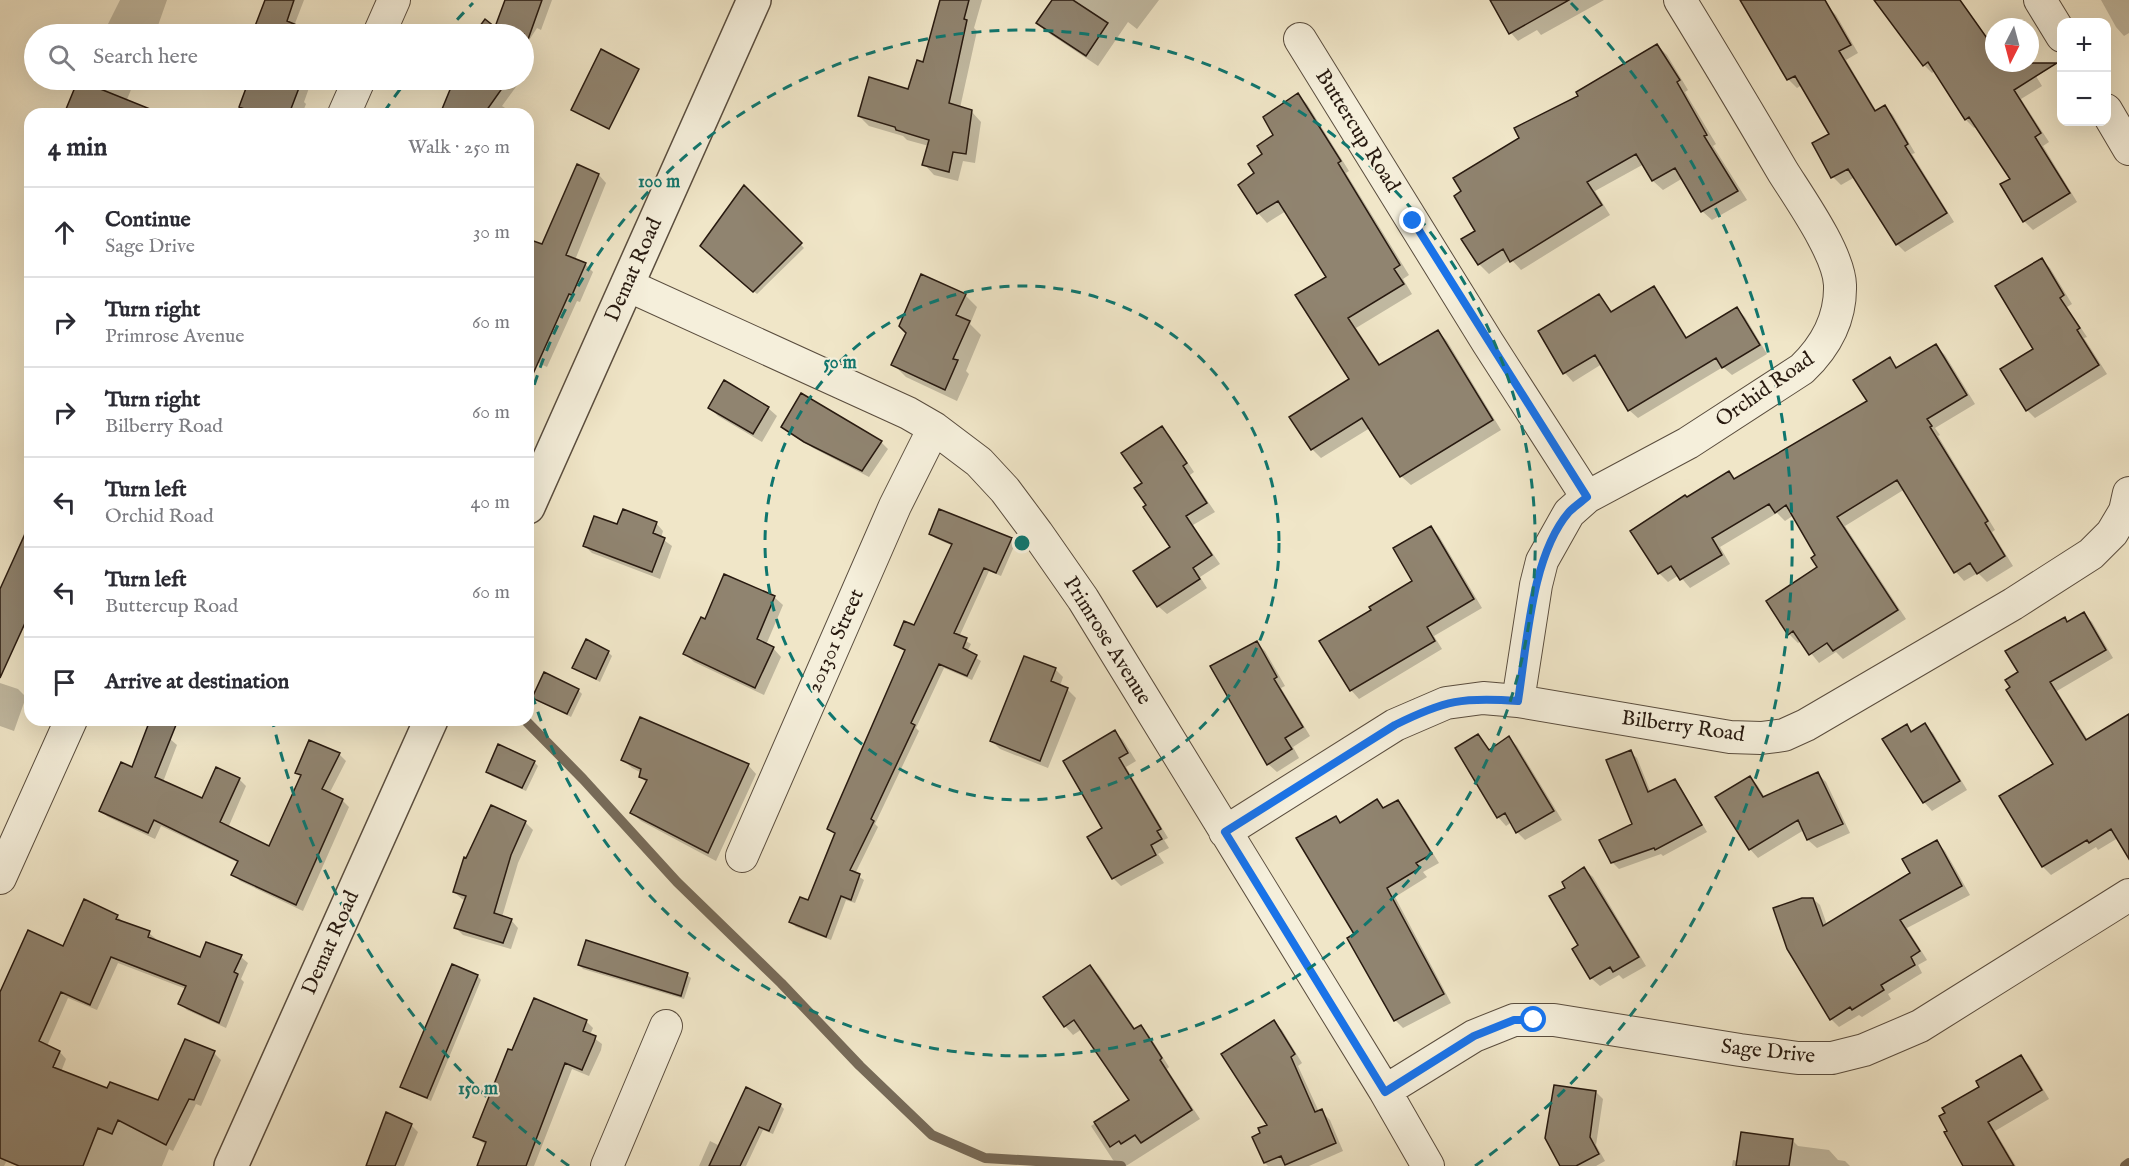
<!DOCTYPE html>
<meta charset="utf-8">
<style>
:root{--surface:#fff;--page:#f2f2f3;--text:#2b2b33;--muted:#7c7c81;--line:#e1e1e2}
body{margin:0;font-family:"IM FELL English",serif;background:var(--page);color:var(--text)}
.controls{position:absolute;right:18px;top:18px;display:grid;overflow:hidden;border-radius:12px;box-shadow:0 6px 24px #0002}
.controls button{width:54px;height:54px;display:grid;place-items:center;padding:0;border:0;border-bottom:2px solid var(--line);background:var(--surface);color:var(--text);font:30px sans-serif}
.compass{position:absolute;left:1985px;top:18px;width:54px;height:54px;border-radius:50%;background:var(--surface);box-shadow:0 6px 24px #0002;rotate:186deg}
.stop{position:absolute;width:18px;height:18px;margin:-14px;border:4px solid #1a73e8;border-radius:50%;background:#fff}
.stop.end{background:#1a73e8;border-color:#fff;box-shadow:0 2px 6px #0008}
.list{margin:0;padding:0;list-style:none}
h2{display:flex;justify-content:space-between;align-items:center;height:78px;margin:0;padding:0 24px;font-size:26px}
h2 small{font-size:20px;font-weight:400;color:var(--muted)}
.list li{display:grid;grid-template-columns:39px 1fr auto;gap:18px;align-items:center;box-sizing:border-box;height:90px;padding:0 24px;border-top:2px solid var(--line)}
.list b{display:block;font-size:22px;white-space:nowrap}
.list p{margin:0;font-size:20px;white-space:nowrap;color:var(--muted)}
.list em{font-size:20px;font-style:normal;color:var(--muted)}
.icon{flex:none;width:33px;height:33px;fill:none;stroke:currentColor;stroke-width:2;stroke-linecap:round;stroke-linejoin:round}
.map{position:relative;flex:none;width:2129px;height:1166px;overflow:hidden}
.search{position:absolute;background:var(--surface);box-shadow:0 6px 24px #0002;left:24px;top:24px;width:510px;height:66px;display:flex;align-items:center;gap:15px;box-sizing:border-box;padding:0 21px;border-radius:33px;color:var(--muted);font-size:22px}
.panel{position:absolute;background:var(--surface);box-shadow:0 6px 24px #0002;left:24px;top:108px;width:510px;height:618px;border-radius:18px}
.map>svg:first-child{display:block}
.shadow{fill:#0003}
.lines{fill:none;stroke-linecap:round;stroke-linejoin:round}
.stream{stroke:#776b59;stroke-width:10}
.building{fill:#908470;stroke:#281a10;stroke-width:1.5}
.minor-casing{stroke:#5a4d3e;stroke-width:34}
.tertiary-casing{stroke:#5a4d3e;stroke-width:36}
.minor{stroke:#f5efdb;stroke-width:32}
.tertiary{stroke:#f5efdb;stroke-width:33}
.route{stroke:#1a73e8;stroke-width:8}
.ring{fill:none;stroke:#0f766e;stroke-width:3;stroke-dasharray:10 8}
.labels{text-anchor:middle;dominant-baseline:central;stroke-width:4.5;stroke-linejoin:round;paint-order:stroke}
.street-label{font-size:21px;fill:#281a10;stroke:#f5efdb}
.centre{fill:#0f766e;stroke:#f5efdb;stroke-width:3}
.ring-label{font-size:18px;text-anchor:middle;font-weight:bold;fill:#0f766e;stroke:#f5efdb;stroke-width:4.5;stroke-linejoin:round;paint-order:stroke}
</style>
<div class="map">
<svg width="2129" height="1166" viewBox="0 0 2129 1166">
<rect width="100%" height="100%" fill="#f0e6c8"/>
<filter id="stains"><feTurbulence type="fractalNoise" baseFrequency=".00333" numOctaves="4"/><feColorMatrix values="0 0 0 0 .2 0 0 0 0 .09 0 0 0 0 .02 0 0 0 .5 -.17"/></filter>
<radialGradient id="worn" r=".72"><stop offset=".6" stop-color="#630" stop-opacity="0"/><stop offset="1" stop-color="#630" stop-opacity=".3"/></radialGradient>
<path class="shadow" d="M 120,0 L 167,0 L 155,34 L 103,34 Z
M 267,0 L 304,0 L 294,26 L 314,34 L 250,34 Z
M 507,0 L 552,0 L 541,30 L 537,28 L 524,48 L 524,34 L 476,34 L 485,21 L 496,29 Z
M 941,0 L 982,0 L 974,28 L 977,31 L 960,108 L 971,111 L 981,122 L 975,163 L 963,161 L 958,181 L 934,175 L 924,164 L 929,146 L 907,140 L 903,136 L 869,126 L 859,116 L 909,91 L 924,64 Z
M 1054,0 L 1159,0 L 1137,29 L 1128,22 L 1098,66 L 1050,34 L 1038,23 Z
M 1499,0 L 1604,0 L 1541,35 L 1537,30 L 1518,41 L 1511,33 L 1495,5 Z
M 1742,0 L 1815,0 L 1828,7 L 1836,15 L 1858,53 L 1846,60 L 1877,112 L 1885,107 L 1893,115 L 1915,153 L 1912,154 L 1954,222 L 1905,252 L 1897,244 L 1855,177 L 1841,185 L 1833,177 L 1831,134 L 1802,85 L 1797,88 L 1788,79 Z
M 1876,0 L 1960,0 L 1986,36 L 1994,31 L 1994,63 L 2028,63 L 2042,86 L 2021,99 L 2049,142 L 2043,146 L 2077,202 L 2033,230 L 2024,221 L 2002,185 L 2012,179 L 1977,126 L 1974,128 L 1966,120 L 1935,71 L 1932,73 L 1924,65 Z
M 2101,0 L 2129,0 L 2129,33 L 2124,36 L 2116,27 Z
M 1657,45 L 1667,55 L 1688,90 L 1685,92 L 1716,144 L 1713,146 L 1747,200 L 1712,220 L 1702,211 L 1683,178 L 1663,190 L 1653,181 L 1644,164 L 1595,191 L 1610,215 L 1521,270 L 1511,259 L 1489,274 L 1479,264 L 1464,239 L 1477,231 L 1521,139 L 1580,96 Z
M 81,80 L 135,80 L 121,114 L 63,114 Z
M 251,80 L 308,80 L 306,85 L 309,88 L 304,102 L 306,104 L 302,114 L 238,114 Z
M 456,80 L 521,80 L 502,106 L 514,114 L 441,114 Z
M 1298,95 L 1307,104 L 1349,171 L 1346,173 L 1409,275 L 1403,279 L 1412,294 L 1356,328 L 1381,366 L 1438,331 L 1447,341 L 1501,430 L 1411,485 L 1401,476 L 1370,428 L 1321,458 L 1312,449 L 1351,379 L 1328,278 L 1286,211 L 1267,223 L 1258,213 L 1257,174 L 1265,155 Z
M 599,175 L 606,183 L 575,260 L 585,264 L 593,272 L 580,302 L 577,301 L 547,367 L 528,358 L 528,240 L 543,246 Z
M 745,188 L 804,248 L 757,294 L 705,250 Z
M 2042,260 L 2050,268 L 2072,304 L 2067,307 L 2087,337 L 2084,338 L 2107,374 L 2035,418 L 2027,410 L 2035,349 Z
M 1654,288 L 1662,297 L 1688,339 L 1737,309 L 1745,317 L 1767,354 L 1732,375 L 1723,367 L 1638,418 L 1629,410 L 1602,364 L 1573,382 L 1565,373 L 1540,332 L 1599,296 L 1613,313 Z
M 965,295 L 977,307 L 970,324 L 981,335 L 966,371 L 969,374 L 957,401 L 906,377 L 893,364 L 908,333 Z
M 1936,346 L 1945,355 L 1975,404 L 1935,428 L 1940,435 L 1938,436 L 1995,530 L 1992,532 L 2013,566 L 1987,582 L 1978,573 L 1964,581 L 1956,572 L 1905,489 L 1845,526 L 1906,619 L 1843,659 L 1836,652 L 1819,663 L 1801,641 L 1798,643 L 1789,634 L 1768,601 L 1819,568 L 1817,556 L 1794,515 L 1785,521 L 1777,513 L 1720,547 L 1730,564 L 1690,588 L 1679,575 L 1668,582 L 1659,573 L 1687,499 L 1729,473 L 1736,480 L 1869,401 L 1890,359 L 1899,368 Z
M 710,408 L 768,408 L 777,416 L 762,442 L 718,416 Z
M 783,426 L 881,442 L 888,449 L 869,477 L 813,448 Z
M 1162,428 L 1170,436 L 1194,472 L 1190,475 L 1215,512 L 1193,525 L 1220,564 L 1200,577 L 1207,588 L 1167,614 L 1158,606 L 1172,548 L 1148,505 L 1144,483 Z
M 656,523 L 663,531 L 661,538 L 672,546 L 660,579 L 592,553 L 585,546 L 618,526 Z
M 27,526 L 30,527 L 30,631 L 0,617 L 0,591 Z
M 1431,527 L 1439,536 L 1482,608 L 1434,636 L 1442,649 L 1359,699 L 1351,690 L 1373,611 L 1414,581 Z
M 931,534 L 1011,540 L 1015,544 L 1001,576 L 989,571 L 959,637 L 971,644 L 967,652 L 981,661 L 972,680 L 944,668 L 916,728 L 919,731 L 875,824 L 878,827 L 855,874 L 864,880 L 855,903 L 846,900 L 831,940 L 796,927 L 791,922 L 809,902 L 836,834 L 829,829 L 906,652 L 896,645 L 915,627 L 953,546 L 935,538 Z
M 774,597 L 783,605 L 766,645 L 773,648 L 781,657 L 764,695 L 694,662 L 685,654 L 705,621 Z
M 2084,614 L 2092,622 L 2113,658 L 2057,691 L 2088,740 L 2129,716 L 2129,856 L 2118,838 L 2098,850 L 2096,847 L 2051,875 L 2043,867 L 2055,765 L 2020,673 L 2064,619 L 2068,623 Z
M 1257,643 L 1265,651 L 1285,686 L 1281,688 L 1310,736 L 1293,747 L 1299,758 L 1277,772 L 1268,764 Z
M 608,652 L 612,656 L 600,682 L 574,668 Z
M 1055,669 L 1063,677 L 1060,686 L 1067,689 L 1076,698 L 1048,768 L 1000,749 L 992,741 Z
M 0,683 L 18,689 L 26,697 L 14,731 L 0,726 Z
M 578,690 L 582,694 L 571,717 L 538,701 L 534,698 Z
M 167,720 L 184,720 L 182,726 Z
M 1924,725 L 1933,733 L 1967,790 L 1932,811 L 1924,802 L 1906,726 L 1913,732 Z
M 1115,732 L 1123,740 L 1136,761 L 1126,767 L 1168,838 L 1164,840 L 1169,848 L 1158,854 L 1164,863 L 1121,886 L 1113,878 L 1104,829 Z
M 1478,736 L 1490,750 L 1509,738 L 1517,746 L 1562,820 L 1525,840 L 1517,832 L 1512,822 L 1506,826 L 1498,817 Z
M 170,739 L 177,745 L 163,782 L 202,800 L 239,779 L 246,786 L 228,828 L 270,848 L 302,777 L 297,772 L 339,754 L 346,761 L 329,794 L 342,800 L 349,807 L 303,911 L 240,881 L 233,874 L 239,863 L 161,826 L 155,839 L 108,817 L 101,811 L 133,769 Z
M 1630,752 L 1637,758 L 1651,793 L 1675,781 L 1681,788 L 1707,832 L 1663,856 L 1661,854 L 1619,869 L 1612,862 L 1634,824 Z
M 623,760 L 748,765 L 756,774 L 716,861 L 641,821 L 632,813 L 647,783 L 640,776 L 642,773 L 632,768 Z
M 534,762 L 538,766 L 526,791 L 492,776 L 488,772 Z
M 1818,774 L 1826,782 L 1850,833 L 1817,848 L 1808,840 L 1804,830 L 1758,858 L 1750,849 L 1750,777 L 1758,786 L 1765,798 Z
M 1377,801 L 1384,809 L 1398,802 L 1406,810 L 1439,863 L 1423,872 L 1427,877 L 1395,897 L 1451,1003 L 1403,1028 L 1395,1020 L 1356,934 L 1335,817 L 1342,824 Z
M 525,822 L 533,830 L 518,863 L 502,917 L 511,920 L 518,928 L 511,949 L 463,935 L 456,928 L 466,901 L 462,899 L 454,892 Z
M 1937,842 L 1945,851 L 1970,895 L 1907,928 L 1927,960 L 1918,965 L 1922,973 L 1888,994 L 1891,999 L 1862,1017 L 1859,1015 L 1839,1027 L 1831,1019 L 1775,909 L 1811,897 L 1820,905 L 1827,925 L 1912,874 Z
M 1584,869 L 1593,877 L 1646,966 L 1623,979 L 1619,975 L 1600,986 L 1591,978 L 1580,946 L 1567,888 Z
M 117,916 L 124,923 L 149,933 L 156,939 L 155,941 L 200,959 L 241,957 L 248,963 L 241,979 L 244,982 L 226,1028 L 187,1010 L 180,1003 L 186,989 L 118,963 L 97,1010 L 68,998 L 47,1046 L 60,1052 L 66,1059 L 61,1072 L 108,1090 L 159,1102 L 214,1053 L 221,1060 L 201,1106 L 196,1104 L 173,1151 L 169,1149 L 162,1166 L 44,1166 L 43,1091 L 4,1166 L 0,1166 L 0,996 L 64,948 Z
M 579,965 L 687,975 L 691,978 L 684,999 L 583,969 Z
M 453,966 L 478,976 L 481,980 L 431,1101 L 406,1090 L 402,1087 Z
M 1090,967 L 1099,975 L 1136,1030 L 1140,1027 L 1149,1035 L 1169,1067 L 1167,1069 L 1200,1119 L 1126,1166 L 1119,1166 L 1113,1160 L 1091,1126 L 1131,1101 L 1082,1029 L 1073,1035 L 1065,1026 Z
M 586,1021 L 593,1028 L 590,1035 L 602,1044 L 601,1050 L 589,1076 L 572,1069 L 534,1166 L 478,1166 L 486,1145 L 474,1137 L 512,1052 Z
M 1273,1022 L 1282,1030 L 1302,1063 L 1298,1066 L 1319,1112 L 1321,1111 L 1330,1120 L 1343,1151 L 1309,1166 L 1268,1166 L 1265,1163 L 1262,1134 L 1269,1125 Z
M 2021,1057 L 2029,1065 L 2049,1099 L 1995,1131 L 2016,1166 L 1965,1166 Z
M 1596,1092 L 1603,1099 L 1596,1145 L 1605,1161 L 1596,1166 L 1561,1166 Z
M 780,1105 L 784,1109 L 773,1134 L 763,1130 L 746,1166 L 699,1166 L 710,1141 L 720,1146 Z
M 411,1125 L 418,1132 L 404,1166 L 368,1166 Z
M 1792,1140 L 1798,1146 L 1829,1150 L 1838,1160 L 1845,1161 L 1850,1166 L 1732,1166 L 1733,1160 L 1738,1161 Z"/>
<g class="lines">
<path class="stream" d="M 525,720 L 583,779 L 677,882 L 781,983 L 860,1066 L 932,1135 L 985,1158 L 1121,1166
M 2125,1166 L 2129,1163"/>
</g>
<path class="building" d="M 265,0 L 294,0 L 287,21 L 318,34 L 252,34 Z
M 505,0 L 542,0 L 525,48 L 529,51 L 524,58 L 524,34 L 474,34 L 485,19 L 495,27 Z
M 940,0 L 969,0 L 964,19 L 967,20 L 949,103 L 972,110 L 966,154 L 953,152 L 949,172 L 922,165 L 929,140 L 896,130 L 895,127 L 858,116 L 869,77 L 908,89 L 917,60 L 923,62 Z
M 1052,0 L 1073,0 L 1108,23 L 1086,56 L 1036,23 Z
M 1490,0 L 1569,0 L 1509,34 Z
M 1740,0 L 1825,0 L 1851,45 L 1839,51 L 1875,111 L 1885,105 L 1908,144 L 1905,146 L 1947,213 L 1896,245 L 1848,169 L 1831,178 L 1812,143 L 1829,134 L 1795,76 L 1787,80 Z
M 1874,0 L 1960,0 L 1994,48 L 1994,63 L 2057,63 L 2014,90 L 2041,133 L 2035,137 L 2070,193 L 2023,222 L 2000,184 L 2010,179 L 1969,117 L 1965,120 L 1928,62 L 1923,66 Z
M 1657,44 L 1680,80 L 1677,82 L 1707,135 L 1704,136 L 1738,191 L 1701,212 L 1675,168 L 1652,181 L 1636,154 L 1587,182 L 1602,205 L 1510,262 L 1503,249 L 1478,265 L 1461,239 L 1475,231 L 1454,196 L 1461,191 L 1453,178 L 1519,138 L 1514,128 L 1578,96 L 1576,92 Z
M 601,49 L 639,69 L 609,129 L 571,110 Z
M 78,80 L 160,113 L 159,114 L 64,114 Z
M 249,80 L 302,80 L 289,114 L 258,114 L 239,107 Z
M 454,80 L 508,80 L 484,114 L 440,114 Z
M 1298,93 L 1341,161 L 1338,163 L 1400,265 L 1394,269 L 1404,284 L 1348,318 L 1379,365 L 1438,330 L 1493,420 L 1400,477 L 1362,418 L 1311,450 L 1289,417 L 1349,379 L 1295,295 L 1326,277 L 1278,201 L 1257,214 L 1238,185 L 1254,173 L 1248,164 L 1262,154 L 1257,146 L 1273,135 L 1263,117 Z
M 577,164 L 599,174 L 566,255 L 586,263 L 572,295 L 569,294 L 528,385 L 528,239 L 542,244 Z
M 744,185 L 802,243 L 753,292 L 700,246 Z
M 2042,258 L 2064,295 L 2060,298 L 2080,328 L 2077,330 L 2099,365 L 2026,411 L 2000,369 L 2033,349 L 1995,286 Z
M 921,274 L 966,294 L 956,315 L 970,321 L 953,359 L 958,360 L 945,390 L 891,365 L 906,333 L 899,326 Z
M 1654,286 L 1686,338 L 1737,307 L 1760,345 L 1722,368 L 1716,358 L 1628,411 L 1595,355 L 1563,374 L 1538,331 L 1599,294 L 1611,312 Z
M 1936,344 L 1967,395 L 1927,419 L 1932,426 L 1930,427 L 1988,521 L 1985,523 L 2005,556 L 1977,574 L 1970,563 L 1954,573 L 1897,480 L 1837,517 L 1898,610 L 1833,651 L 1827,643 L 1809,655 L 1793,631 L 1788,635 L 1766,601 L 1817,567 L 1811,558 L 1815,555 L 1786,505 L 1775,513 L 1769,504 L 1712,538 L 1722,555 L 1680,580 L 1671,566 L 1658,574 L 1630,531 L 1685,495 L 1687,497 L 1729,471 L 1734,479 L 1867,401 L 1853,380 L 1890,357 L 1896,368 Z
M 724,380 L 769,407 L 753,434 L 708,408 Z
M 801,393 L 882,441 L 862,471 L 804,442 L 781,427 Z
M 1162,426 L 1187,463 L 1183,466 L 1207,503 L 1186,516 L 1212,555 L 1193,568 L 1200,579 L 1157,607 L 1133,571 L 1170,547 L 1143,507 L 1146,505 L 1134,488 L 1142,483 L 1121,453 Z
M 623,509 L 657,522 L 653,533 L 665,538 L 652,572 L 583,546 L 594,516 L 617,524 Z
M 939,509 L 1012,538 L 996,573 L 984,568 L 954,633 L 967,638 L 963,648 L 977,655 L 967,676 L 939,664 L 911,723 L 915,725 L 871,819 L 874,821 L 850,870 L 860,874 L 851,900 L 841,896 L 826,937 L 789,922 L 800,897 L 808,900 L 835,833 L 827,829 L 905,650 L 894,645 L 904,621 L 914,625 L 952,544 L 929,534 Z
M 30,523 L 30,612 L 0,678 L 0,589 Z
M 1431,526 L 1474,599 L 1427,627 L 1435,641 L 1350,691 L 1319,641 L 1371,610 L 1369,607 L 1412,581 L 1393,548 Z
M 724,574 L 775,596 L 757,639 L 774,647 L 755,688 L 683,654 L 701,617 L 705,619 Z
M 2084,612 L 2106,650 L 2050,682 L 2086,740 L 2129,714 L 2129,859 L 2111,829 L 2089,843 L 2087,840 L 2042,867 L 1999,796 L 2053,764 L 2006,690 L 2010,687 L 2005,680 L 2018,672 L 2005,651 L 2065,617 L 2067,622 Z
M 586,639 L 609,651 L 596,679 L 572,668 Z
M 1257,641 L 1277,677 L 1274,679 L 1303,727 L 1285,738 L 1292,749 L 1267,765 L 1210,666 Z
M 1024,656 L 1056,668 L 1051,681 L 1068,688 L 1040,761 L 990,741 Z
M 544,672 L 579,689 L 567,714 L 532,698 Z
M 640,717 L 749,764 L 708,853 L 630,813 L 647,780 L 639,777 L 641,769 L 621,760 Z
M 150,720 L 178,720 L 155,777 L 202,798 L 216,767 L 240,778 L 220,822 L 269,846 L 301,775 L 295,773 L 309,740 L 340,753 L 322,789 L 343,799 L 296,905 L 231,875 L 238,861 L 154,820 L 148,833 L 99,811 L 121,762 L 132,767 Z
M 1925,723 L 1960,781 L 1923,803 L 1882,739 L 1907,724 L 1911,732 Z
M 1115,730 L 1128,753 L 1119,758 L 1161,829 L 1157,831 L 1162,839 L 1151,845 L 1156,855 L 1112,879 L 1087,837 L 1102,828 L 1063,761 Z
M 1478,734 L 1489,750 L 1509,736 L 1554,811 L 1516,833 L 1505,813 L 1497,818 L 1455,748 Z
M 498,744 L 535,761 L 522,788 L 486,772 Z
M 1631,750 L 1648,792 L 1675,779 L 1702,825 L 1655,850 L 1654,848 L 1611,863 L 1599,840 L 1632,824 L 1606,760 Z
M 1818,772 L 1843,824 L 1807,840 L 1798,820 L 1749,850 L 1715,797 L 1750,776 L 1763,797 Z
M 1377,799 L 1383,808 L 1398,800 L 1432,854 L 1416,863 L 1420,868 L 1387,888 L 1444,994 L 1394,1021 L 1347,938 L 1354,934 L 1296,838 L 1336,816 L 1340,823 Z
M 491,805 L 526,821 L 511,855 L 494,913 L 512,919 L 503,943 L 454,928 L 466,896 L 453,892 L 464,857 L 466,858 Z
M 1937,840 L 1962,886 L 1900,920 L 1920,951 L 1911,957 L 1915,965 L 1881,985 L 1884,990 L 1852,1010 L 1850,1007 L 1830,1020 L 1787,949 L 1773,908 L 1802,898 L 1813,898 L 1823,926 L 1910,873 L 1902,859 Z
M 1584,867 L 1639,957 L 1613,972 L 1610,967 L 1590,979 L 1572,949 L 1578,945 L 1549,896 L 1565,888 L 1562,882 Z
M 84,899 L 118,915 L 116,919 L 150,931 L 148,937 L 200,957 L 206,942 L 242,955 L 234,972 L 238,974 L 219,1023 L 178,1004 L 186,986 L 111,957 L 90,1005 L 61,992 L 39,1041 L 60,1051 L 53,1067 L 107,1088 L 110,1082 L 158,1100 L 185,1039 L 215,1051 L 194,1100 L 189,1099 L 166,1145 L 118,1120 L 112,1134 L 98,1128 L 83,1166 L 19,1166 L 0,1158 L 0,992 L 28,930 L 63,946 Z
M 586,940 L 688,973 L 681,996 L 578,965 Z
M 452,964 L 478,975 L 427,1098 L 400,1087 Z
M 1090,965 L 1134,1029 L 1141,1025 L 1162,1058 L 1160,1060 L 1192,1110 L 1141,1143 L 1135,1135 L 1121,1144 L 1119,1141 L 1110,1147 L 1094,1122 L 1129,1100 L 1074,1020 L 1064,1027 L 1043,997 Z
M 534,998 L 587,1020 L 583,1031 L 596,1036 L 594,1042 L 582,1070 L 565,1063 L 526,1166 L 477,1166 L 486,1142 L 473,1137 L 508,1049 L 512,1050 Z
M 1274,1020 L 1295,1054 L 1291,1057 L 1315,1112 L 1322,1109 L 1336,1143 L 1285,1165 L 1281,1156 L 1264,1163 L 1252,1137 L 1260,1133 L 1258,1128 L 1267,1125 L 1221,1054 Z
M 2021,1055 L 2042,1090 L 1988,1122 L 2014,1166 L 1963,1166 L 1944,1132 L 1947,1131 L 1939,1116 L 1945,1113 L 1942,1108 L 1979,1087 L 1976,1081 Z
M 1554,1085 L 1596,1091 L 1590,1137 L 1599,1154 L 1576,1166 L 1560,1166 L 1545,1138 Z
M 746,1087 L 781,1104 L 769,1131 L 759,1127 L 740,1166 L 709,1166 Z
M 386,1112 L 412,1124 L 395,1166 L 366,1166 Z
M 1741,1132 L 1793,1139 L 1789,1166 L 1736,1166 Z"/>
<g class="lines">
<defs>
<path id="minor" d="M 2040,0 L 2062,36
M 379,34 L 394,0
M 1300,39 L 1488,343 L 1587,497
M 2106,110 L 2129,149
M 344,114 L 359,80
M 627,285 L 908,413 L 934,428 L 979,462 L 1005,490 L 1037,533 L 1083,599 L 1385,1091 L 1428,1166
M 1518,701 L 1536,585 L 1542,561 L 1569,513 L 1587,497 L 1688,443 L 1802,369 C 1826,346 1841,319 1840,285 C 1839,254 1800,199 1783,172 C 1749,114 1715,57 1680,0
M 1225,832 L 1395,725 L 1446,703 L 1483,698 L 1518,701 L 1730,737 L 1761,738 L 1784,735 L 1806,725 L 2013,604 L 2091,554 L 2112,533 L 2125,511 L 2129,493
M 742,856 L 895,506 L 934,428
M 0,878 L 71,720
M 1385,1091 L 1474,1036 L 1514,1020 L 1554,1020 L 1740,1050 L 1798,1058 L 1832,1058 L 1864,1050 L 1920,1026 L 2129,895
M 607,1166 L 666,1026"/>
<path id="tertiary" d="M 528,507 L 754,0
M 231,1166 L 431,720"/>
</defs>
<use href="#minor" class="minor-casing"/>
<use href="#tertiary" class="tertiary-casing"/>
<use href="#minor" class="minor"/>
<use href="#tertiary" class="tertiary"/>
</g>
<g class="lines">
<path class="route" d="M 1413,221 L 1587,497 C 1581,502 1574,507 1569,512 C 1531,556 1527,645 1518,701 C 1463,697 1445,700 1395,725 L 1225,832 L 1385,1092 L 1474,1036 L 1514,1020 L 1534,1020"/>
</g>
<g class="ring">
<circle cx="1022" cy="543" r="257"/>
<path d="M529 402A513 513 0 1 1 529 684"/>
<path d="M569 1166A770 770 0 0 1 273 723M384 112A770 770 0 0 1 407 80M445 33A770 770 0 0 1 473 3M1571 3A770 770 0 0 1 1475 1166"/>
</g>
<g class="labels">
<g class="street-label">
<text transform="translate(1357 131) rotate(58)">Buttercup Road</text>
<text transform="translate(634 270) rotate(-66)">Demat Road</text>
<text transform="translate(1765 390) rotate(-35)">Orchid Road</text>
<text transform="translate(836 641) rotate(-66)">201301 Street</text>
<text transform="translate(1107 641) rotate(58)">Primrose Avenue</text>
<text transform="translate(1683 727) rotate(8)">Bilberry Road</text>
<text transform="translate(331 943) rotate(-66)">Demat Road</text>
<text transform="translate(1768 1052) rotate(6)">Sage Drive</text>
</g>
</g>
<circle cx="1022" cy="543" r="9" class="centre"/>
<g class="ring-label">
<text x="659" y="187">100 m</text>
<text x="840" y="368">50 m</text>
<text x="478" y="1094">150 m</text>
</g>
<rect width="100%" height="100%" filter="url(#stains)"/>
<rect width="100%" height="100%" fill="url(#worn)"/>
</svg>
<div class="controls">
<button>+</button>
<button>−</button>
</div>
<svg class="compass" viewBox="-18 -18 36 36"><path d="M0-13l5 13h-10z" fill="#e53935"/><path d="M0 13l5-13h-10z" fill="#7c7c81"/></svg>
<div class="stop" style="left:1534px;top:1020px"></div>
<div class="stop end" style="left:1413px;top:221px"></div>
<div class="search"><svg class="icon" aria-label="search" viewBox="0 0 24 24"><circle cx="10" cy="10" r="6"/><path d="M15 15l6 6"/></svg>Search here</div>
<section class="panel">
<h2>4 min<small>Walk · 250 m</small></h2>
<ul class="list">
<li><svg class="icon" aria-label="ahead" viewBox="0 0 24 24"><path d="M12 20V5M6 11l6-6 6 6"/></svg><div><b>Continue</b><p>Sage Drive</p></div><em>30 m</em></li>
<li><svg class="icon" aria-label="right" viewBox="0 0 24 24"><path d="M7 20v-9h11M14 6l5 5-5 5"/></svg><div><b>Turn right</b><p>Primrose Avenue</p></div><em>60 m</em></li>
<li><svg class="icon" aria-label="right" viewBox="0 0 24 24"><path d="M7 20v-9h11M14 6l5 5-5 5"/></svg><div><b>Turn right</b><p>Bilberry Road</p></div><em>60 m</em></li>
<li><svg class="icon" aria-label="left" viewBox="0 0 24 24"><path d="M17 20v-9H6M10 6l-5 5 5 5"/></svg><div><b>Turn left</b><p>Orchid Road</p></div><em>40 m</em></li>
<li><svg class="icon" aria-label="left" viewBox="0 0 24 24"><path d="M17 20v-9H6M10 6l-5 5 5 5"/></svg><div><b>Turn left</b><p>Buttercup Road</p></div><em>60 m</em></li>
<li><svg class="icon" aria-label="arrive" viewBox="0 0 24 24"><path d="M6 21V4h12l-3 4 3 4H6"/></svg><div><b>Arrive at destination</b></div></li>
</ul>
</section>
</div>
